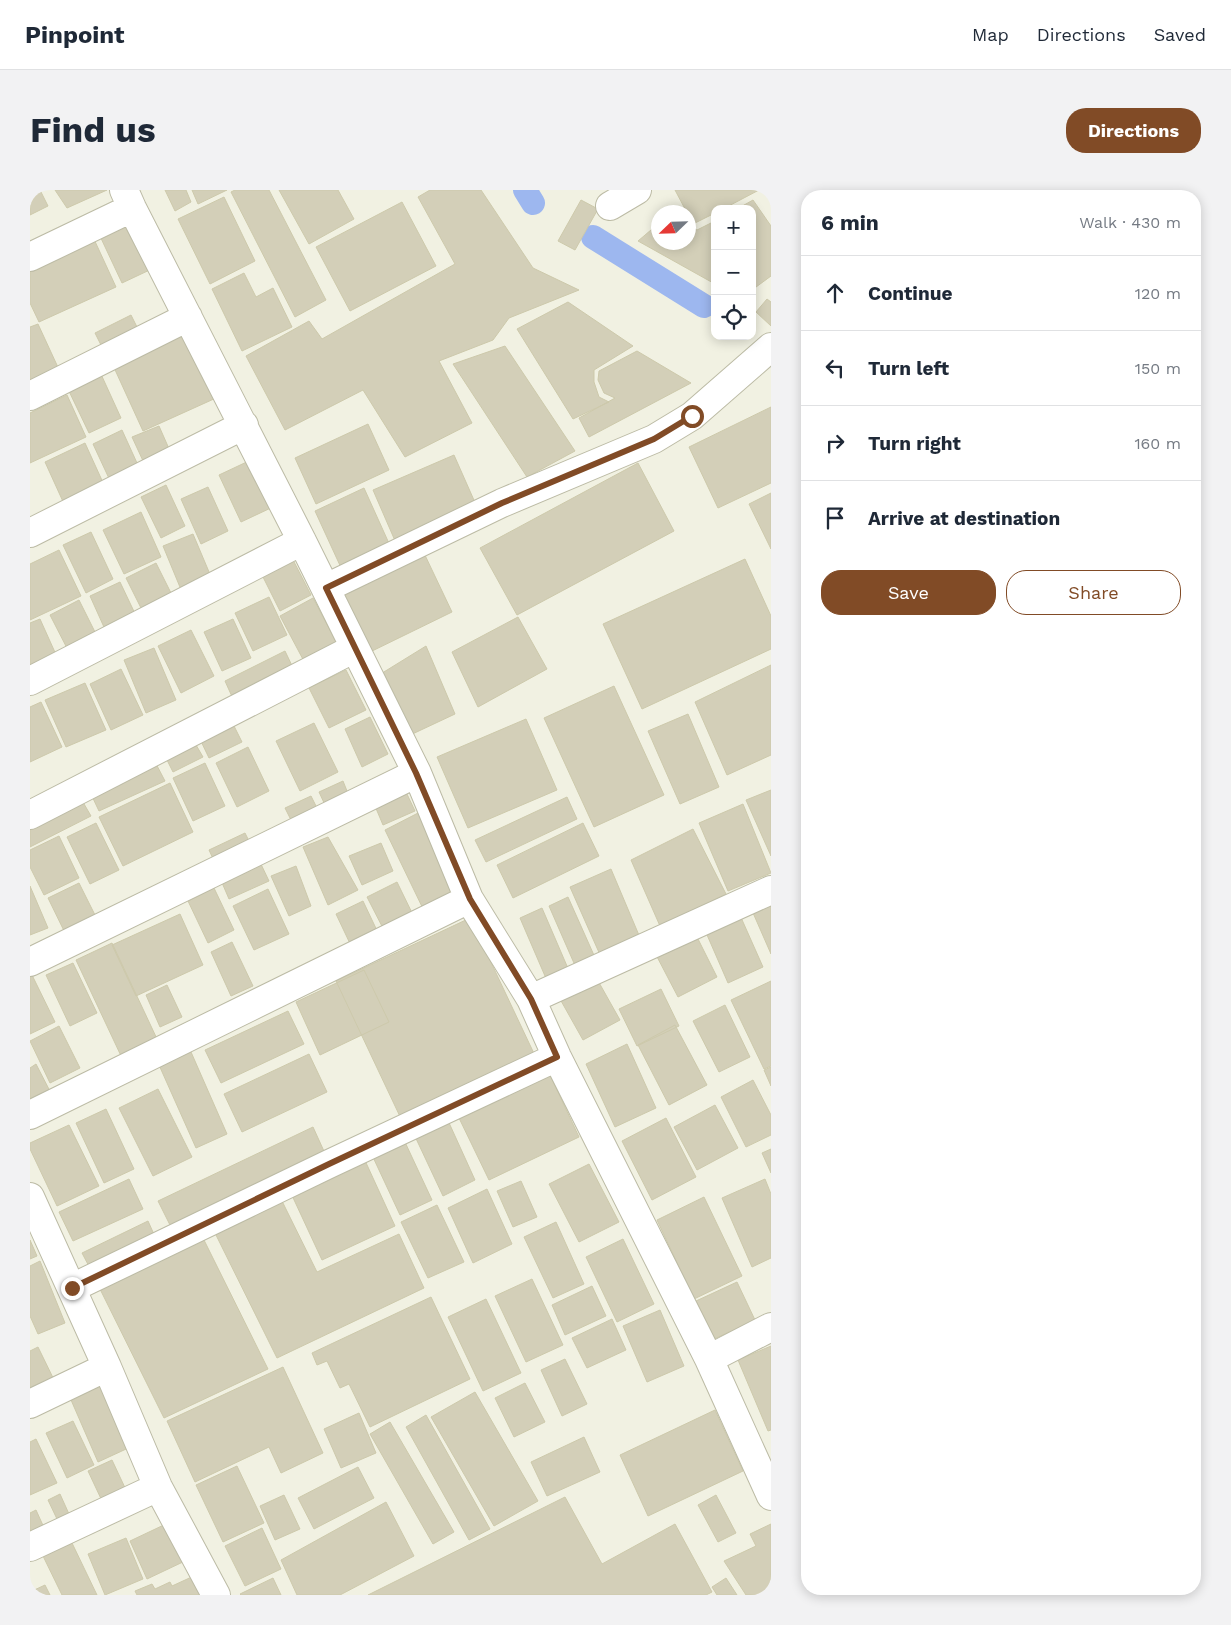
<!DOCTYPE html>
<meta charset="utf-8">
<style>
:root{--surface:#fff;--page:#f2f2f3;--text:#1f2937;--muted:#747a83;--line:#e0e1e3;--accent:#814b26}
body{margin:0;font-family:"Work Sans",sans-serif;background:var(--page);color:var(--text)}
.controls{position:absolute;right:15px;top:15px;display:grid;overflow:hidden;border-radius:10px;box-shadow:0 2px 12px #0003}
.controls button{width:45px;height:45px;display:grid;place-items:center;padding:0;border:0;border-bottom:1px solid var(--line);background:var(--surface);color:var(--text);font:25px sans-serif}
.compass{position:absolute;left:621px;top:15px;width:45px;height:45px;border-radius:50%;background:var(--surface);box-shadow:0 2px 12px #0003;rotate:247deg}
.stop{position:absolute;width:15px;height:15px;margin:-11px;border:4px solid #814b26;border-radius:50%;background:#fff}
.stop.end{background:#814b26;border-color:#fff;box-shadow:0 1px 5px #0008}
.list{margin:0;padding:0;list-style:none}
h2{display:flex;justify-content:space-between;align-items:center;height:65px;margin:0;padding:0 20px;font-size:21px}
h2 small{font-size:16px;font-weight:400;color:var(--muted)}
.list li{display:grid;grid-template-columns:32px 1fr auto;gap:15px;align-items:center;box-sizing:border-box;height:75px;padding:0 20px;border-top:1px solid var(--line)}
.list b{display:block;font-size:19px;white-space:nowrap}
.list em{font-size:16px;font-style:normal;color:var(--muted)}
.actions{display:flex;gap:10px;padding:15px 20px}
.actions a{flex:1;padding:11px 0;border:1px solid var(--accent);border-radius:20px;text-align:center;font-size:18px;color:var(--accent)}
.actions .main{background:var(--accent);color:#fff}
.icon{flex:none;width:28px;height:28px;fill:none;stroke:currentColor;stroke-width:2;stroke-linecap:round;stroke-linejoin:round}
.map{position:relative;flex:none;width:741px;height:1405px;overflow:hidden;border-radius:20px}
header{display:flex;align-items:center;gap:30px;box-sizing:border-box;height:70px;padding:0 25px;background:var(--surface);border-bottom:1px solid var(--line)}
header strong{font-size:24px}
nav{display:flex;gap:28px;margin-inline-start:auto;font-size:18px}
.intro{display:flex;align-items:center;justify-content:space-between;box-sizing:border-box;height:120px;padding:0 30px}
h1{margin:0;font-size:35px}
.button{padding:12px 22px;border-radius:20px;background:var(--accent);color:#fff;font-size:18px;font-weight:700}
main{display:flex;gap:30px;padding:0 30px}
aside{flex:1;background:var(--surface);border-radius:20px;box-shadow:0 2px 12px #0003}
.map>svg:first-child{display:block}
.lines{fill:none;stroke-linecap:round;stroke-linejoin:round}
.canal{stroke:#9db7ef;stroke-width:24}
.building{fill:#d3cfb8;stroke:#cdc9ab}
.minor-casing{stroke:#bcbba5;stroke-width:30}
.minor{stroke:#fff;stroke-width:28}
.route{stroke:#814b26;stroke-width:6}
</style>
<header>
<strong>Pinpoint</strong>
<nav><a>Map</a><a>Directions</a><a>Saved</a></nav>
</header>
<div class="intro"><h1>Find us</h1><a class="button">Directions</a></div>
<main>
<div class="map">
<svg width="741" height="1405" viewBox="0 0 741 1405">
<rect width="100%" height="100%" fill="#f1f1e2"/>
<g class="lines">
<path class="canal" d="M 495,0 L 503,13
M 563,47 L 674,116"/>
</g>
<path class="building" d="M 0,0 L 10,0 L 18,16 L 0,25 Z
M 25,0 L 77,0 L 37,18 Z
M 135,0 L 156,0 L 161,12 L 145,21 Z
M 162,0 L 197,0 L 168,14 Z
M 205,0 L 239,0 L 296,110 L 265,127 L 201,2 Z
M 249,0 L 308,0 L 324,29 L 279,54 Z
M 400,0 L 451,0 L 503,78 L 549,100 L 479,128 L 463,150 L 409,171 L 442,233 L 375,267 L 333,200 L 255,240 L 216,166 L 279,131 L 292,149 L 425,74 L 388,7 Z
M 645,0 L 729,0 L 693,19 L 685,19 L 685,23 L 663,34 Z
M 194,7 L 225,71 L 180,94 L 148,29 Z
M 551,10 L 568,19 L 545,60 L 528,51 Z
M 723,10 L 741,36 L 741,86 L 722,100 L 722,19 L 707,19 Z
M 372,12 L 406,76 L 320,121 L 286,57 Z
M 103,28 L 126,77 L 92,93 L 69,44 Z
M 685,31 L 685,94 L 608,51 L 628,34 L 628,52 L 658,52 L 658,36 L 667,40 Z
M 63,47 L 86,97 L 9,132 L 0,113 L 0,76 Z
M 214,83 L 226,107 L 243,98 L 262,137 L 212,161 L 182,99 Z
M 737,109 L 741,112 L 741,136 L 726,122 Z
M 538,112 L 603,156 L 564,180 L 564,192 L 569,207 L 579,212 L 543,229 L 487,139 Z
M 101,125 L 111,145 L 75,163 L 65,143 Z
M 8,134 L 32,186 L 0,201 L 0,137 Z
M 155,136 L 186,208 L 113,241 L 81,171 Z
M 475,156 L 545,261 L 497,287 L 423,174 Z
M 607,161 L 661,193 L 559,247 L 549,228 L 585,208 L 574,203 L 568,190 L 569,181 Z
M 70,182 L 91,228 L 59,243 L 37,197 Z
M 37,205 L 56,247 L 0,273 L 0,223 Z
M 741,217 L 741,293 L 688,318 L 659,257 Z
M 338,234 L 359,280 L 286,314 L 265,268 Z
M 129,236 L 140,261 L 114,273 L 102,247 Z
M 92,240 L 112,284 L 83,297 L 63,254 Z
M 55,253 L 75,297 L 35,316 L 15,272 Z
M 424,265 L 447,317 L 366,353 L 343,300 Z
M 223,269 L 245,316 L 211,332 L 189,285 Z
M 608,273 L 644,341 L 487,425 L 450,358 Z
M 136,295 L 155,336 L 131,348 L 111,307 Z
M 178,297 L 198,341 L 171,354 L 151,309 Z
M 334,298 L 362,360 L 313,382 L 285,321 Z
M 741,303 L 741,359 L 719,314 Z
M 111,322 L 131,367 L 94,384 L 73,340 Z
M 61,342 L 83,389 L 56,403 L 33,355 Z
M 163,344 L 182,389 L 152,402 L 133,356 Z
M 29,360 L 51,406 L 0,430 L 0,374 Z
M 393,361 L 422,422 L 338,463 L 308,402 Z
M 260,364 L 281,405 L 250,421 L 229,379 Z
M 715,369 L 741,426 L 741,459 L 612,519 L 573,434 Z
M 126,373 L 146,413 L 116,428 L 96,388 Z
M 90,392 L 109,432 L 78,446 L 60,406 Z
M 239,407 L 257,445 L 223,461 L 205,423 Z
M 283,408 L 309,457 L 276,475 L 250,426 Z
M 49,410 L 69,450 L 40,464 L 20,425 Z
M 488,427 L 517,479 L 448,517 L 422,462 Z
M 10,429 L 28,469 L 0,480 L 0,433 Z
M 203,429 L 221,468 L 192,481 L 174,442 Z
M 161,440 L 184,486 L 151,503 L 128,456 Z
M 396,456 L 425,524 L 376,547 L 349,485 Z
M 124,458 L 146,510 L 116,523 L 94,470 Z
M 255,461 L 265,482 L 204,511 L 195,491 Z
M 741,475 L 741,565 L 697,585 L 665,512 Z
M 91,479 L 113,525 L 81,540 L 60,494 Z
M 316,480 L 336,520 L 299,538 L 279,498 Z
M 55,493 L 76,540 L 36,557 L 15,510 Z
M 584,496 L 634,605 L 564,637 L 514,528 Z
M 11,512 L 32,557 L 0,572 L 0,517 Z
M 658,524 L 689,597 L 650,614 L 618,541 Z
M 340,527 L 358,564 L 332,577 L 315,539 Z
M 200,528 L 212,552 L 179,568 L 168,545 Z
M 496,529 L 527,600 L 438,638 L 407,567 Z
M 284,533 L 308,582 L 270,601 L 246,551 Z
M 162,548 L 173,567 L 143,582 L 133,562 Z
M 218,557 L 239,601 L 207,617 L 186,573 Z
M 123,568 L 135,591 L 69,621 L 60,602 Z
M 175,573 L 195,616 L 163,631 L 143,588 Z
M 313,591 L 319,606 L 296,617 L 289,602 Z
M 140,593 L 163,642 L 93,676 L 69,627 Z
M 741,600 L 741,666 L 716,610 Z
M 376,602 L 385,621 L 353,635 L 345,616 Z
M 281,606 L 289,622 L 263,634 L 255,618 Z
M 50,607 L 61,626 L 0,657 L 0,632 Z
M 537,607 L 547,629 L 456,672 L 445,650 Z
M 713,614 L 741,683 L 698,701 L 669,633 Z
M 390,622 L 431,711 L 397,727 L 355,640 Z
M 66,633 L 89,680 L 60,694 L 37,647 Z
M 553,633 L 569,666 L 483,708 L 467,675 Z
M 663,639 L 696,704 L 630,736 L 601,670 Z
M 215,643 L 222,657 L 186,675 L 179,660 Z
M 29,646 L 49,688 L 14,705 L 0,677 L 0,660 Z
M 298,647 L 328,700 L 298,715 L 273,657 Z
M 351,653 L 363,681 L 332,695 L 319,666 Z
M 229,670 L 239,691 L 199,709 L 190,688 Z
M 266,676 L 281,716 L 259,726 L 241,686 Z
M 581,679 L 611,750 L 571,767 L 540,697 Z
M 367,692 L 386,731 L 357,746 L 337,707 Z
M 49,693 L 69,733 L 38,749 L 18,708 Z
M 0,696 L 18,738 L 0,745 Z
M 184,698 L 204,740 L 178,753 L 158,711 Z
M 238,699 L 259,744 L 224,760 L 203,716 Z
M 538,707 L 567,772 L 547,780 L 519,716 Z
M 741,707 L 741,764 L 720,716 Z
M 333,711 L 351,749 L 324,762 L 306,724 Z
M 512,718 L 540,783 L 518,793 L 490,728 Z
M 709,723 L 733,777 L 698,793 L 674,738 Z
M 150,724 L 173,775 L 106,806 L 82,755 Z
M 440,728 L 508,872 L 374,935 L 306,791 Z
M 664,741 L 687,787 L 648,807 L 624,761 Z
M 202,752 L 223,796 L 201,806 L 181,762 Z
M 82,753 L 128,851 L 92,868 L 46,770 Z
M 43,773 L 67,823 L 40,836 L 16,785 Z
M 334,780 L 359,832 L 290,865 L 266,812 Z
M 2,785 L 25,832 L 0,844 L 0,786 Z
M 567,789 L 590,830 L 553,850 L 530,809 Z
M 741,791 L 741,876 L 734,879 L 701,810 Z
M 137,795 L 152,827 L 130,837 L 116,805 Z
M 631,799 L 649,836 L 607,856 L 589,819 Z
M 695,815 L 720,867 L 689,882 L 663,831 Z
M 258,821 L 274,854 L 191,893 L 175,860 Z
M 645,835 L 677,895 L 639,915 L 608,855 Z
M 29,836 L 50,878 L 20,893 L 0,851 Z
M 597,854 L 626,918 L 585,937 L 556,874 Z
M 161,862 L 197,944 L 166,958 L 129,875 Z
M 279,864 L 297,902 L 212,942 L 194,904 Z
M 6,874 L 24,909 L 0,921 L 0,878 Z
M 741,877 L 741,896 L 734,880 Z
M 520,885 L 549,947 L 459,990 L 429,928 Z
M 723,890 L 741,925 L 741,945 L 716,957 L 691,907 Z
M 128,899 L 162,967 L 123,986 L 89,918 Z
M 685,915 L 708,958 L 667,980 L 644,937 Z
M 76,919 L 104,979 L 74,993 L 46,933 Z
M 415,924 L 445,990 L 413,1006 L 382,940 Z
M 636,928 L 666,987 L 622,1010 L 592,951 Z
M 39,935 L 69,996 L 27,1016 L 0,959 L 0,953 Z
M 283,937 L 298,970 L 144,1043 L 128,1011 Z
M 374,950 L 402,1010 L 370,1025 L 342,965 Z
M 741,959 L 741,983 L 732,963 Z
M 332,964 L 365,1036 L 292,1070 L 259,999 Z
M 559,974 L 589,1032 L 549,1052 L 519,994 Z
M 99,989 L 113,1019 L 43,1051 L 29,1022 Z
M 735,989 L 741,1004 L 741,1068 L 722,1077 L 692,1008 Z
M 491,991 L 507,1027 L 483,1037 L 467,1001 Z
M 457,999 L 482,1054 L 443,1073 L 418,1018 Z
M 250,1007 L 287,1082 L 369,1044 L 394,1098 L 247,1168 L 184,1041 Z
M 674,1007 L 712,1086 L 664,1109 L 627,1030 Z
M 407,1015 L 434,1072 L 398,1088 L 371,1032 Z
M 118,1031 L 127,1051 L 62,1082 L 52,1063 Z
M 526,1032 L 554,1094 L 523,1108 L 494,1047 Z
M 169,1040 L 238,1179 L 134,1228 L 66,1091 Z
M 593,1049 L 624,1114 L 587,1132 L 556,1067 Z
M 0,1050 L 7,1066 L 0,1069 Z
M 10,1071 L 35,1133 L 8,1144 L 0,1126 L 0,1076 Z
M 502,1089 L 533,1155 L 496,1172 L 465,1106 Z
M 707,1092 L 725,1130 L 684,1149 L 666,1111 Z
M 562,1096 L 576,1126 L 535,1145 L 522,1115 Z
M 401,1107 L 440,1189 L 340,1237 L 319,1194 L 310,1198 L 297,1171 L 287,1175 L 282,1163 Z
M 456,1109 L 491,1183 L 453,1201 L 418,1127 Z
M 630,1120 L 654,1176 L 617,1192 L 593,1136 Z
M 582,1129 L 596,1160 L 557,1178 L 542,1148 Z
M 741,1156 L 741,1240 L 738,1241 L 708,1170 Z
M 8,1157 L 28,1198 L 0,1211 L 0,1161 Z
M 535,1169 L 557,1214 L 532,1226 L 511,1180 Z
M 253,1177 L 293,1263 L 251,1283 L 239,1257 L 165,1292 L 137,1231 Z
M 74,1187 L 107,1254 L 68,1272 L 38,1203 Z
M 495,1193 L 515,1232 L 484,1247 L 465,1208 Z
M 445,1202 L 508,1311 L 464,1336 L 401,1227 Z
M 685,1220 L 713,1281 L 618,1326 L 590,1265 Z
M 329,1223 L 346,1263 L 311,1278 L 294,1239 Z
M 396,1225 L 460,1339 L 439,1350 L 376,1237 Z
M 43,1231 L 64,1275 L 37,1288 L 16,1243 Z
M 360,1232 L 424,1342 L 403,1354 L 340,1244 Z
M 554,1247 L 570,1282 L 517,1306 L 501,1272 Z
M 6,1249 L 27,1293 L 0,1305 L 0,1252 Z
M 82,1270 L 97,1302 L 73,1313 L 58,1281 Z
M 207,1276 L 234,1333 L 193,1352 L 166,1295 Z
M 328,1277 L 344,1308 L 284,1339 L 268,1308 Z
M 30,1304 L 39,1324 L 27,1329 L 18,1310 Z
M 254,1305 L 270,1339 L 245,1350 L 230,1316 Z
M 686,1305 L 706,1343 L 688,1352 L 668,1315 Z
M 535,1307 L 572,1374 L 645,1334 L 682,1402 L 676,1405 L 338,1405 Z
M 356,1312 L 384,1366 L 310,1405 L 267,1405 L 251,1370 Z
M 6,1320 L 16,1342 L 0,1350 L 0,1323 Z
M 138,1333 L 155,1371 L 117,1389 L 100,1351 Z
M 741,1334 L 741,1405 L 716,1405 L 694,1371 L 726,1356 L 720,1344 Z
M 232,1338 L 251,1379 L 215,1396 L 195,1356 Z
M 96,1348 L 113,1389 L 75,1405 L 58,1364 Z
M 42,1353 L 67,1405 L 32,1405 L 13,1366 Z
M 166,1385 L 175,1405 L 107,1405 L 105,1401 L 122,1394 L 125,1399 L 140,1392 L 142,1396 Z
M 243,1388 L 251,1405 L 211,1405 L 210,1404 Z
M 696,1388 L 707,1405 L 687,1405 L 682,1397 Z
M 15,1395 L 20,1405 L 0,1405 L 0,1402 Z"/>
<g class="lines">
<defs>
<path id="minor" d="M 94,0 L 102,18 L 272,351 L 387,583 L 439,709 L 501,809 L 527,867 L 679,1169 L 741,1306
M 580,16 L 607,0
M 0,67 L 102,18
M 0,206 L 158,127
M 0,343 L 214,235
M 296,398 L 472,313 L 624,249 L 662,226 L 741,157
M 0,491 L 272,351
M 0,625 L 325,458
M 0,772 L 387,583
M 501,809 L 741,700
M 0,925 L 439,709
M 0,1007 L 77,1177 L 128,1297 L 186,1405
M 42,1098 L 299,974 L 527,867
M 679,1169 L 741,1137
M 0,1214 L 77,1177
M 0,1357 L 128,1297"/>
</defs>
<use href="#minor" class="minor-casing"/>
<use href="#minor" class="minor"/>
</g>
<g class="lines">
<path class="route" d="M 42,1098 L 299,974 L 527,867 L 501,809 L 440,709 L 386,583 L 296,398 L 472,313 L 624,249 L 662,226"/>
</g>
</svg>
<div class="controls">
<button>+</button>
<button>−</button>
<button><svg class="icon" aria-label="locate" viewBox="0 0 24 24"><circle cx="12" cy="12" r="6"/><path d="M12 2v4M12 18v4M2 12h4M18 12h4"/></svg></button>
</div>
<svg class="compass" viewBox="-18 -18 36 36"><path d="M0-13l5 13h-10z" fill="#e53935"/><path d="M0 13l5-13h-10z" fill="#747a83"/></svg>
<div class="stop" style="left:662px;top:226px"></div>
<div class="stop end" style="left:42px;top:1098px"></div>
</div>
<aside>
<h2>6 min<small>Walk · 430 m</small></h2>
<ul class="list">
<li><svg class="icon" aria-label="ahead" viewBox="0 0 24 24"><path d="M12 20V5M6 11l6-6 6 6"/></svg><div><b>Continue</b></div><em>120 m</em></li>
<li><svg class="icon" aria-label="left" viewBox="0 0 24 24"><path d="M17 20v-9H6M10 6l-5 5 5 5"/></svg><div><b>Turn left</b></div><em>150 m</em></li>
<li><svg class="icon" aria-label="right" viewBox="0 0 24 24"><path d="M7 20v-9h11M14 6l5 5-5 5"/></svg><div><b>Turn right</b></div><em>160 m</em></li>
<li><svg class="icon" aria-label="arrive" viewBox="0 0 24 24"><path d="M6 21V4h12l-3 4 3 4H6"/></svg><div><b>Arrive at destination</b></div></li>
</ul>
<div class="actions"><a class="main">Save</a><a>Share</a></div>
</aside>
</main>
